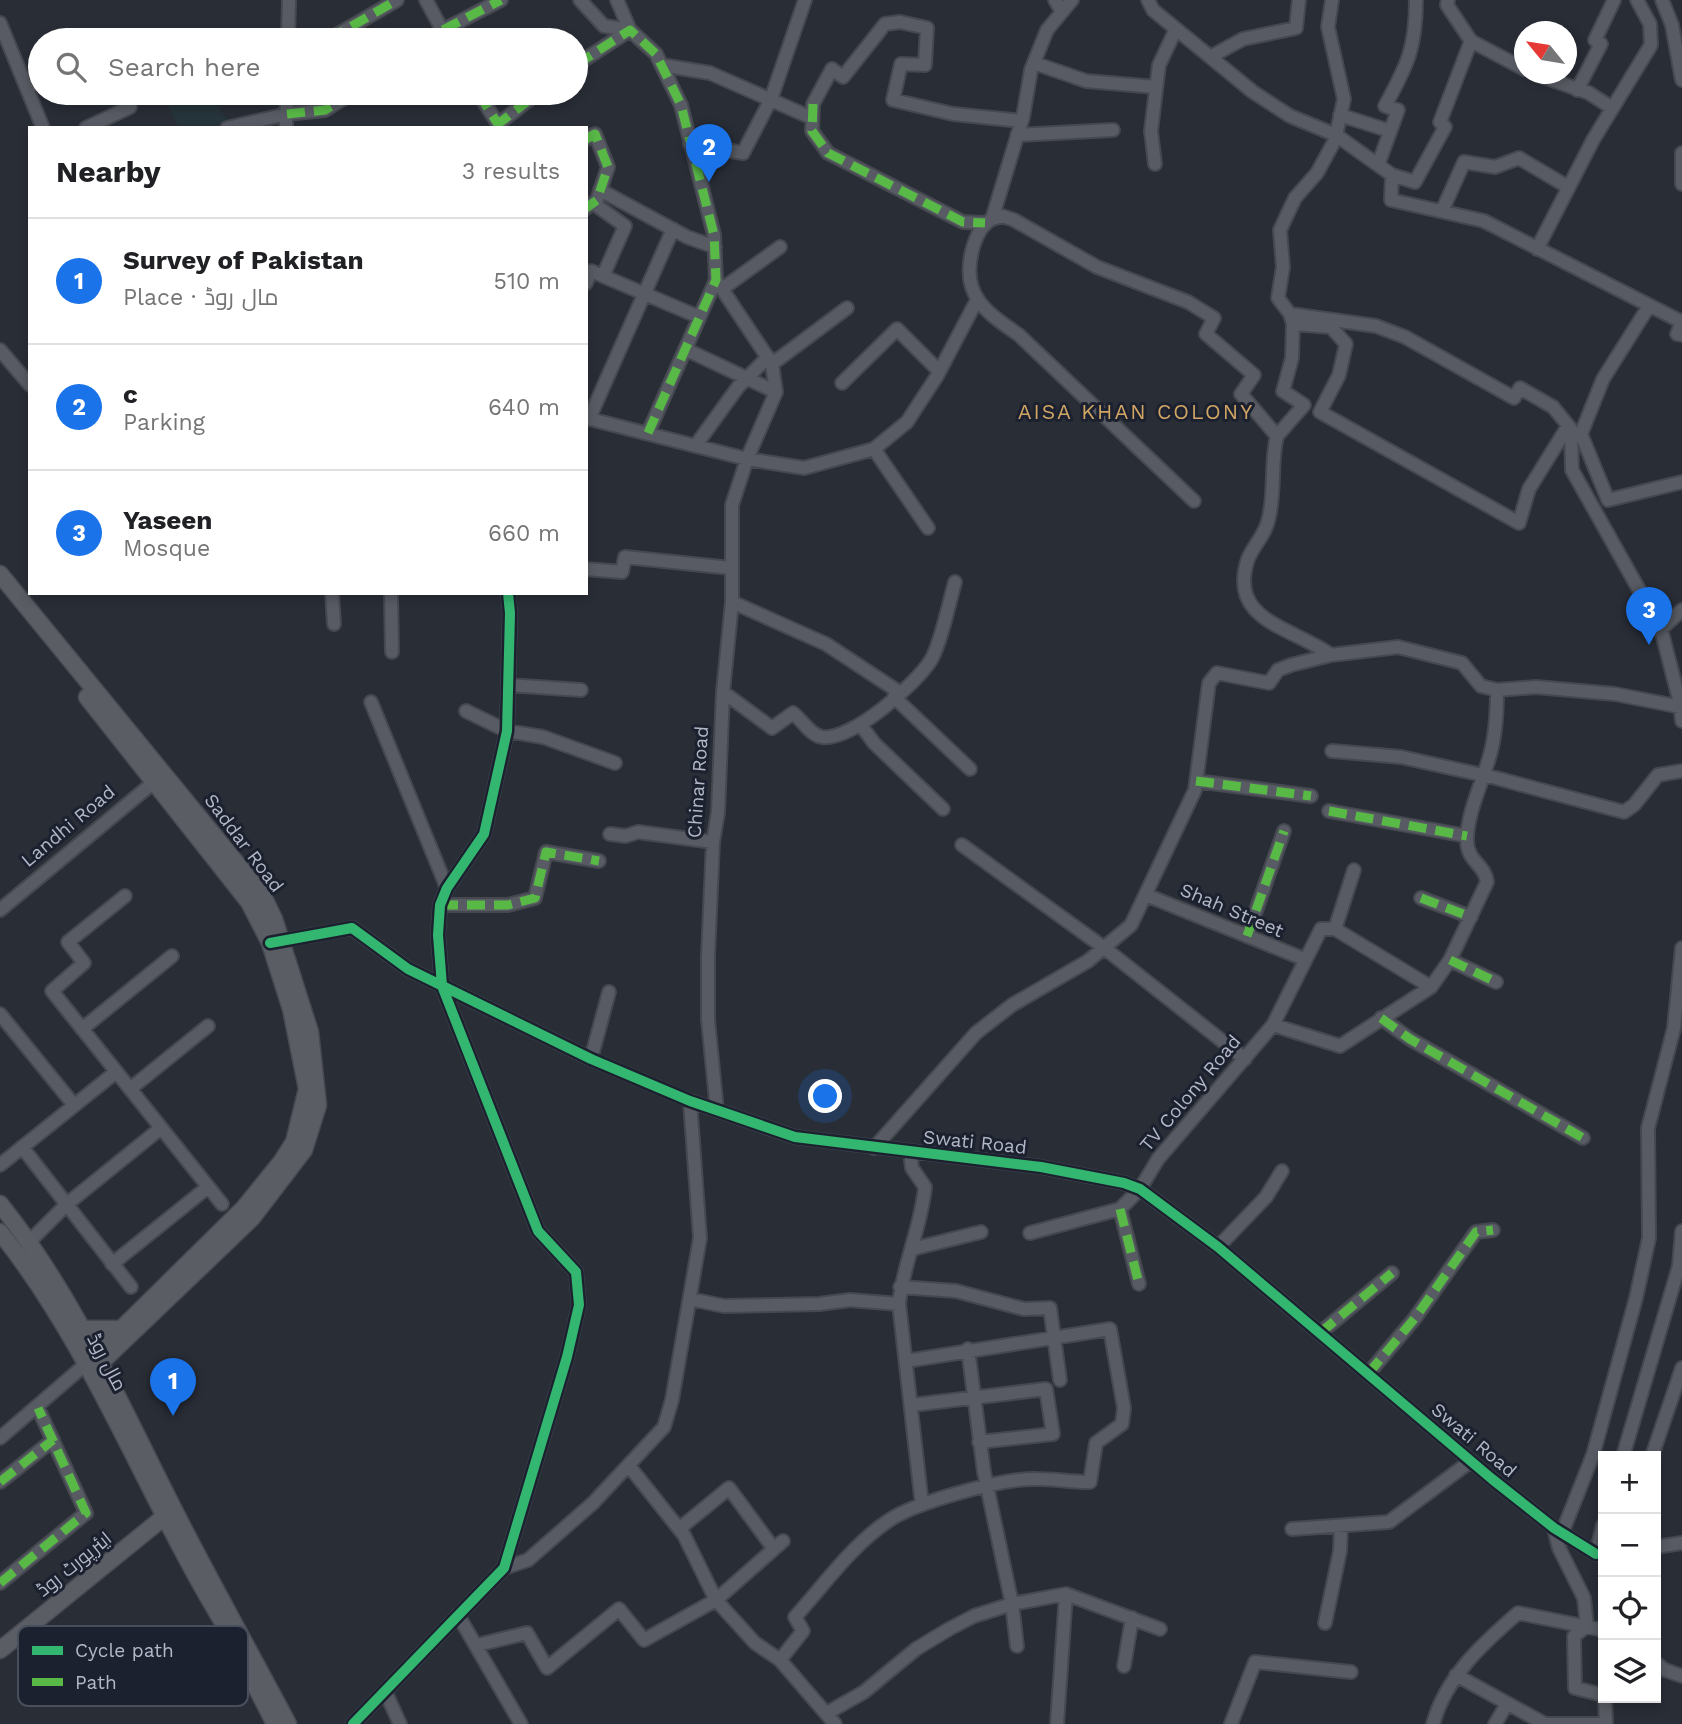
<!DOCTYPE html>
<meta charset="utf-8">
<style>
:root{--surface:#fff;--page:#f6f6f6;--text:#202124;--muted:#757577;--line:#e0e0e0;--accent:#1a73e8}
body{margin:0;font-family:"Work Sans",Cairo,sans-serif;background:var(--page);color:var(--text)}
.controls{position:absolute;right:21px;bottom:21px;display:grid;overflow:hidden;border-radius:0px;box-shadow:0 4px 10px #0003}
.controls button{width:63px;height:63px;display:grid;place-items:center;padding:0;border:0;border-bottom:2px solid var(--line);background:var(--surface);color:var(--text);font:35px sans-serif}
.compass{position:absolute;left:1514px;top:21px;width:63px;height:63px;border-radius:50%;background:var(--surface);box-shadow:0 4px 10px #0003;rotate:300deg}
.you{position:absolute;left:826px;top:1097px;width:24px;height:24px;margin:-18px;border:5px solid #fff;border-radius:50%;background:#1a73e8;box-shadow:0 0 0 10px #1a73e833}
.badge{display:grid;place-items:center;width:46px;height:46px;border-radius:50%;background:var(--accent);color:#fff;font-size:23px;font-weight:700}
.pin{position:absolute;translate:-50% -58px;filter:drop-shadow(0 2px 4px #0008)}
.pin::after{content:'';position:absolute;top:37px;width:24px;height:21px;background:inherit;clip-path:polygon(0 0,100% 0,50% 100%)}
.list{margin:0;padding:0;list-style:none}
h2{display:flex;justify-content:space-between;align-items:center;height:91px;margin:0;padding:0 28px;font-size:30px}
h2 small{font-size:23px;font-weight:400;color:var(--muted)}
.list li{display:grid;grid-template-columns:46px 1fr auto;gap:21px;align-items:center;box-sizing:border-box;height:126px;padding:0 28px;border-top:2px solid var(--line)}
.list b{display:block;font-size:26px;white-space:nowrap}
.list p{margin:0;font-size:23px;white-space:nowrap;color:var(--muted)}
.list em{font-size:23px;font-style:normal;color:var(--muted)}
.icon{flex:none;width:38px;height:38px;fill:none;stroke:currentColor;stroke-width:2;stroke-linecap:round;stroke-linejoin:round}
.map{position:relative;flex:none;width:1682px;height:1724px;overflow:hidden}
.search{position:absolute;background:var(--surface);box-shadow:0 4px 10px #0003;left:28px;top:28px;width:560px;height:77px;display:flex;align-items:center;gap:18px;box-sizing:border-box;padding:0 24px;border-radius:38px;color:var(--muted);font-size:26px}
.panel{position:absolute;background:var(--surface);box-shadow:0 4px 10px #0003;left:28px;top:126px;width:560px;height:469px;border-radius:0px}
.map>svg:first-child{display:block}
.green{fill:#26353b}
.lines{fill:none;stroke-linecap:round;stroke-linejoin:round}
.minor-casing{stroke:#45484f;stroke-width:16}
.major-casing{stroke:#474952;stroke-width:19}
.minor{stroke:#585b63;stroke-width:12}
.major{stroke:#5b5d65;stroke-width:16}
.quiet{stroke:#58b947;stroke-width:9;stroke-dasharray:18 9;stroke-linecap:butt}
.cycleway-casing{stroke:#1c2130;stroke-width:15}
.cycleway{stroke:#33b770;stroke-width:10}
.labels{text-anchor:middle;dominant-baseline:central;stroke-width:6;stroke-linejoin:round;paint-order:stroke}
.street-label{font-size:19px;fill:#b3b7c7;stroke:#1c2130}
.neighbourhood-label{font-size:21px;letter-spacing:2px;fill:#d1a564;stroke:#1c2130}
.key{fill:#1c2130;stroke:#494e5d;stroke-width:2}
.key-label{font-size:19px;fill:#b3b7c7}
</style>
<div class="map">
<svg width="1682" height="1724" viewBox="0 0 1682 1724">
<rect width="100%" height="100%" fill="#292d36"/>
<path class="green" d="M 162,93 C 204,93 206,86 229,123 L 221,128 L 179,128 Z"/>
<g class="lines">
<defs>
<path id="minor" d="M 426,0 L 445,35
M 580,0 L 604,26 L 630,30
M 617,0 L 630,30
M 1055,0 L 1062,12
M 1072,0 L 1047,30 L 1031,70 L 1023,117 L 992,219 C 981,225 975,239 972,251 C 961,296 986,312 1019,335 L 1194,501
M 1148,0 L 1153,10 L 1253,92 L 1290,116 L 1336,135 L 1392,175 L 1391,200 L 1484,221 L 1682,322 L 1677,334 L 1682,335
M 1332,0 L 1328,27 L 1344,99 L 1335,140 L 1317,173 L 1295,198 L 1280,230 L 1283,267 L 1278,298 L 1290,314 L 1376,326 L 1405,337 L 1514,398 L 1520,388 L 1553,407 L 1571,429 L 1572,470 L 1661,629
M 1662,0 L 1672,25 L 1682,80
M 0,23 L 43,128
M 443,30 L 501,0
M 123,40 L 130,36
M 288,40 L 289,0
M 328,40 L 397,0
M 1471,41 L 1524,69
M 1210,57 L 1243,39 L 1296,28 L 1299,0
M 1034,63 L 1086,81 L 1156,87
M 576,65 L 630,30 L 656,54 L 681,105 L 714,235 L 716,280 L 648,433
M 661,65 L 710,73 L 812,118
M 1535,74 L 1589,93 L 1612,108
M 27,89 L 40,82
M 1577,90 L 1601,44 L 1595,40 L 1614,0
M 478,93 L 498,124
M 1340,115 L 1390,131
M 86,128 L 130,107
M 227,128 L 287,114 L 325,110 L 353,93
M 286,128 L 287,93
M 500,128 L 498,124 L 538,93
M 1017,135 L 1113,130
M 586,139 L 595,134 L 608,167 L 597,200 L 586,208
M 690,144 L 743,153 L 771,99 L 805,0
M 1682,153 L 1682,184
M 1155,164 L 1151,131 L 1159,65 L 1176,29
M 1378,165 L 1398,110 L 1385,106 C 1408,64 1416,47 1416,0
M 1392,175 L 1415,182 L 1445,127 L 1440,122 L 1471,41 L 1447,5 L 1448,0
M 600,190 L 687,237 L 715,247
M 593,203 L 625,226 L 603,276
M 1442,211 L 1464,162 L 1495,167 L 1519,158 L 1568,187
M 992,219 L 1002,216 L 1014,220 L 1097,267 L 1188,302 L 1214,318 L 1206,334 L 1254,375 L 1241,394 L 1277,436 C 1270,464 1276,493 1268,521 C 1265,535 1253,546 1248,559 C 1227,621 1292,627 1331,655
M 985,223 L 963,222 L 828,153 L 812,131 L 813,104 L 832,69 L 843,77 L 885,24 L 900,22 L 927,28 L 925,65 L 901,64 L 893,100 L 953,114 L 1022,121
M 1537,249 L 1593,140 L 1651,45 L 1650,24 L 1637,0
M 716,280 L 772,364 L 776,392 L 747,459 L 732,505 L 732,602 L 723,692 L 718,812 L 713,842 L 708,956 L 708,1020 L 717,1110
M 586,283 L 591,271 L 699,317
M 722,289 L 780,247
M 1649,306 L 1603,379 L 1581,434 L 1608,500 L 1682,482
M 1290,314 L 1293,324 L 1331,327 L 1346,344 L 1339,375 L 1320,412 L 1519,523 L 1529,489 L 1568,426
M 685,349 L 776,392
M 0,350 L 30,385
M 772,364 L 847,308
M 842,383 L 897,329 L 939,371
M 586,418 L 747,459 L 804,468 L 874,449 L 907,422 L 937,376 L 977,300
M 589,419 L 673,229
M 1277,436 L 1304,405 L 1283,391 L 1292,358 L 1293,324
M 696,445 L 738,387 L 768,357
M 874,449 L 928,528
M 586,569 L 622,572 L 625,557 L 731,568
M 332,593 L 334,624
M 391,593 L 392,652
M 732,602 L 826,644 L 899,692
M 1682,610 L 1661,629 L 1680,703 L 1682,721
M 508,685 L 581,690
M 723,692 L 772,728 L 793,713 C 802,720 810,735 822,737 C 852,741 916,684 931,660 C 941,643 949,603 955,582
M 894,697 L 970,769
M 371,702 L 447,888
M 466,711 L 507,731 L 543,737 L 615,763
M 860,724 L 874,743 L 943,809
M 1332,751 L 1401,757 L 1496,778 L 1624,812 L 1634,805 L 1658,775 L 1682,771
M 1196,781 L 1311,796
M 1329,811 L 1467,836
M 610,834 L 626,836 L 638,832 L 713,842
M 962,845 L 1103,947 L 1245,1059
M 1146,895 L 1304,959
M 125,896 L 68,942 L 84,963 L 52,991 L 222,1204
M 1421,898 L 1471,917
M 440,905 L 508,905 L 535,898 L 546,852 L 599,861
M 0,910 L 154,782
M 1335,929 L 1354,870
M 1247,936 L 1284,831
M 275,942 L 352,928 L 408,969 L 591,1059 L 690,1101 L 795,1137 L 1041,1167 L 1124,1183 L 1140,1189 L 1218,1247 L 1492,1479 L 1554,1528 L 1596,1554
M 1450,960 L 1496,982
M 0,1014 L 74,1105
M 1381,1018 L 1410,1039 L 1583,1138
M 1273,1025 L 1340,1046 L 1431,987 L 1450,960 L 1487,882 C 1485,864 1467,862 1467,840 C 1467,813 1483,781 1490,755 C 1496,734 1497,712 1497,690
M 82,1029 L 172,956
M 591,1059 L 609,992
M 130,1089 L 208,1026
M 22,1147 L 131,1287
M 874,1148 L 976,1033 L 1012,1005 L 1088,961 L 1131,925 L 1195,790 L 1209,683 L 1217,673 L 1269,683 L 1278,670 L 1291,665 L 1331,655 L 1398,647 L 1462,663 L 1481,686 L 1497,690 L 1536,687 L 1615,694 L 1681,707
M 910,1152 L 912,1168 L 925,1187 C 921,1228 903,1264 899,1304 L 922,1505
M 0,1165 L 116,1072
M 1120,1209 L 1139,1284
M 1030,1233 L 1120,1209 L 1140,1189 L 1158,1159 L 1273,1025 L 1321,929 L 1335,929 L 1431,987
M 30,1241 L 67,1204 L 161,1128
M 1218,1247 L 1266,1197 L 1282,1171
M 912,1249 L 981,1232
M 112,1264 L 208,1187
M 900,1287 L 956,1291 L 1024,1309 L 1050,1308 L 1060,1380
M 690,1299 L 724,1306 L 819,1304 L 850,1300 L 899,1304
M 1320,1333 L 1392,1273
M 968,1349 L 984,1472 L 1012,1604 L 1017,1646
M 1368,1374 L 1415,1318 L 1476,1232 L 1493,1230
M 912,1405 L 1046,1389 L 1053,1434 L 979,1442
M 0,1438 L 87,1363
M 1623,1456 L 1679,1266 L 1682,1231
M 1652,1456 L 1682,1368
M 629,1466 L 684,1535 L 716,1600 L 755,1643 L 780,1660 L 835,1724
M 0,1482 L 53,1440
M 1554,1528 L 1559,1548 L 1584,1598 L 1587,1626 L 1574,1636 L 1575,1688 L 1603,1695
M 679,1529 L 729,1488 L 774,1549
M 1292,1529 L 1389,1522 L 1471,1461
M 1562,1533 L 1593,1455 L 1636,1298 L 1649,1238 L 1648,1128 L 1674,1028 L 1682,948
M 1656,1547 L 1682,1543
M 1596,1554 L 1603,1525
M 504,1568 L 528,1560 L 593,1503 L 664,1427 L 672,1400 L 700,1238 L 690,1101
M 0,1583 L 86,1513 L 38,1408
M 458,1615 L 521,1724
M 1325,1623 L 1340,1551 L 1341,1527
M 477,1645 L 527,1633 L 547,1668 L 619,1609 L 644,1640 L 716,1600 L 783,1541
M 780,1660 L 803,1631 L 795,1617 C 824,1585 852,1545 888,1521 C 915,1502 1004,1478 1037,1479 C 1055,1479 1072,1482 1090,1482 L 1096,1443 L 1122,1424 L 1124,1408 L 1110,1329 L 906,1361
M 1656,1663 L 1665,1670 L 1682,1676
M 1124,1666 L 1132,1618
M 1456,1675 L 1545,1724 L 1600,1724
M 385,1691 L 400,1724
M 1605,1698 L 1606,1724
M 827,1713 L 864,1692 L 916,1649 L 949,1629 L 974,1616 L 1012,1604 L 1066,1594 L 1160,1629
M 353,1724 L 504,1568 L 567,1357 L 579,1305 L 576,1272 L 538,1231 L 442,986 L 438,935 L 440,905 L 447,888 L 484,834 L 507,731 L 510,613 L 508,593
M 1057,1724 L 1066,1594
M 1231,1724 L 1255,1662 L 1351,1672
M 1433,1724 C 1446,1677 1482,1644 1518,1613 L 1603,1630
M 1495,1724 L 1507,1704"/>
<path id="major" d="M 0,574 L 247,876 L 264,898 L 274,919 L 310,1032 L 318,1105 L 304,1150 L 252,1218 L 91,1372
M 87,697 L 249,902 L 270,943 L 291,1009 L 307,1089 L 294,1142 L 282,1161 L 244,1208 L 101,1349
M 0,1204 C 74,1296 120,1404 173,1508 C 210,1581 250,1652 288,1724
M 0,1232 C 93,1348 145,1493 221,1619
M 83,1329 L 121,1329
M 236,1648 L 275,1724
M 0,1650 L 169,1513"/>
</defs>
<use href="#minor" class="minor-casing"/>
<use href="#major" class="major-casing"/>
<use href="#minor" class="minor"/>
<use href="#major" class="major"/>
<path class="quiet" d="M 443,30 L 501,0
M 328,40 L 397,0
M 437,40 L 445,35 L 448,40
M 576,65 L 630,30 L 656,54 L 681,105 L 714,235 L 716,280 L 648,433
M 478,93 L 498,124
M 813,104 L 812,131 L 828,153 L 963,222 L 985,223
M 287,114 L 325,110 L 353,93
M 500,128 L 498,124 L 538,93
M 586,139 L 595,134 L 608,167 L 597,200 L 586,208
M 1196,781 L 1311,796
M 1329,811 L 1467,836
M 1421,898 L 1471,917
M 440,905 L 508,905 L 535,898 L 546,852 L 599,861
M 1247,936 L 1284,831
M 1450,960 L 1496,982
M 1381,1018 L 1410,1039 L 1583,1138
M 1120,1209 L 1139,1284
M 1320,1333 L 1392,1273
M 1368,1374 L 1415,1318 L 1476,1232 L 1493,1230
M 0,1482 L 53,1440
M 0,1583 L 86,1513 L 38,1408"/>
<defs>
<path id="cycleway" d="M 270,943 L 352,928 L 408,969 L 591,1059 L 690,1101 L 795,1137 L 1041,1167 L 1124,1183 L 1140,1189 L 1218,1247 L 1492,1479 L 1554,1528 L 1596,1554
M 353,1724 L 504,1568 L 567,1357 L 579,1305 L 576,1272 L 538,1231 L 442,986 L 438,935 L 440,905 L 447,888 L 484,834 L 507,731 L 510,613 L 508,593"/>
</defs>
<use href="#cycleway" class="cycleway-casing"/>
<use href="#cycleway" class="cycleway"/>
</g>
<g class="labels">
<g class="street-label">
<text transform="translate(698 782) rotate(-86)">Chinar Road</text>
<text transform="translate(68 826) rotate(-40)">Landhi Road</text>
<text transform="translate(244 843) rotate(53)">Saddar Road</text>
<text transform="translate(1232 910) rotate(23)">Shah Street</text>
<text transform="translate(1190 1093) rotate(-50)">TV Colony Road</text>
<text transform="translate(975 1142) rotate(6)">Swati Road</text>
<text transform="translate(107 1362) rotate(62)">مال روڈ</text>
<text transform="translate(1474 1440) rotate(40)">Swati Road</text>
<text transform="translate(74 1564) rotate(-39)">ایئرپورٹ روڈ</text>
</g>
<g class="neighbourhood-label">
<text x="1136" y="411">AISA KHAN COLONY</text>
</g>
</g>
<rect x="18" y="1626" width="230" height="80" rx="10" class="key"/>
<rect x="32" y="1646" width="31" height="9" fill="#33b770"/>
<rect x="32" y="1678" width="31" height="8" fill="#58b947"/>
<g class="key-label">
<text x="75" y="1657">Cycle path</text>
<text x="75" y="1689">Path</text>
</g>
</svg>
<div class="controls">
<button>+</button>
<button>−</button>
<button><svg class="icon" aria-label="locate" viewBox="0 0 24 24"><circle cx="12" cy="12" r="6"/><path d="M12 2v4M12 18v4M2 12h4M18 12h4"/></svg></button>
<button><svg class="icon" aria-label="layers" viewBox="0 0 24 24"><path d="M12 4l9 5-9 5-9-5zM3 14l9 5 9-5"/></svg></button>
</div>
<svg class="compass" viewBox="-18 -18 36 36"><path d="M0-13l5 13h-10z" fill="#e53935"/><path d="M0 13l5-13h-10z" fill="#757577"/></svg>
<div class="you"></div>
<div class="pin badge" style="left:173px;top:1416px">1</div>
<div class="pin badge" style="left:709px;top:182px">2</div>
<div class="pin badge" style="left:1649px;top:645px">3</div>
<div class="search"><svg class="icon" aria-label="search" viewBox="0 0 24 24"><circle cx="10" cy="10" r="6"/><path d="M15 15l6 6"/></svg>Search here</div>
<section class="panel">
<h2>Nearby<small>3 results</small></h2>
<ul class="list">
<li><span class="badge">1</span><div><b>Survey of Pakistan</b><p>Place · مال روڈ</p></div><em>510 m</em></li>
<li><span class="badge">2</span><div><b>c</b><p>Parking</p></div><em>640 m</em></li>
<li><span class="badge">3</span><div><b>Yaseen</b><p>Mosque</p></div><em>660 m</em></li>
</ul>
</section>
</div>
